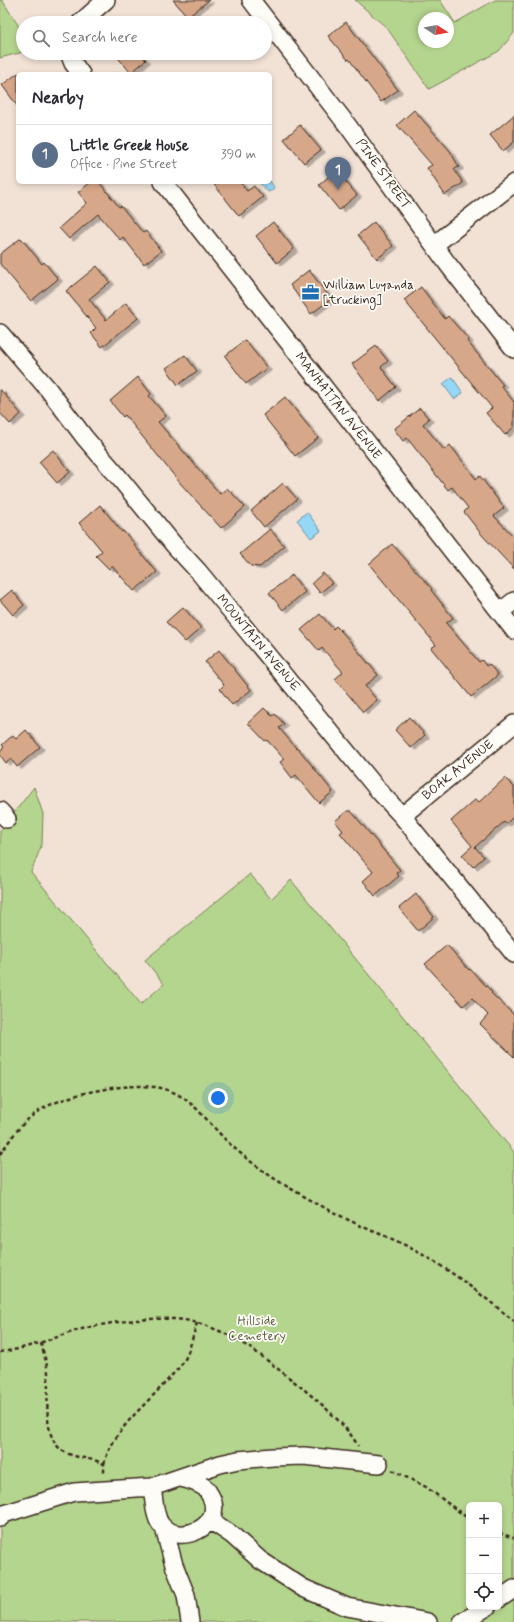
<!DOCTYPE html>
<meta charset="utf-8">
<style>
:root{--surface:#fff;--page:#f2f2f3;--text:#2b2b33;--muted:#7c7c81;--line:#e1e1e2;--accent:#1f6fb2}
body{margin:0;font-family:Mynerve,sans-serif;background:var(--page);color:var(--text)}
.controls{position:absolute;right:12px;bottom:12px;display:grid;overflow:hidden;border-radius:6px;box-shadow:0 2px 6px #0003}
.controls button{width:36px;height:36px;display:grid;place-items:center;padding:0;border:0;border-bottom:1px solid var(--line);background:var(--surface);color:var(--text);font:20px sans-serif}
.compass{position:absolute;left:418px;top:12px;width:36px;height:36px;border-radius:50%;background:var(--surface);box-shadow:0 2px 6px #0003;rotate:101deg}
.you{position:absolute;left:218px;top:1098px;width:14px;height:14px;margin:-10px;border:3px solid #fff;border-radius:50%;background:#1a73e8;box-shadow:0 0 0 6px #1a73e833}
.badge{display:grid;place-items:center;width:26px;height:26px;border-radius:50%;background:var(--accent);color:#fff;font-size:13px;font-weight:700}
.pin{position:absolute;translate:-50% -33px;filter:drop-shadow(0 1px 2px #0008)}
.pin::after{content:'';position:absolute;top:21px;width:14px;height:12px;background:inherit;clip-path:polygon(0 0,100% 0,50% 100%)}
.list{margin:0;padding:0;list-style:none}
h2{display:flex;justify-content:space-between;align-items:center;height:52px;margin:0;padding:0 16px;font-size:17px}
h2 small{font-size:13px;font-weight:400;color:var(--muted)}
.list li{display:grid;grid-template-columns:26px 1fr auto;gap:12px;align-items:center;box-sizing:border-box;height:60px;padding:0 16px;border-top:1px solid var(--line)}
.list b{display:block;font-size:15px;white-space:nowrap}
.list p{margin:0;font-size:13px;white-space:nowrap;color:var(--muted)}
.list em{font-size:13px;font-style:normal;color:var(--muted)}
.icon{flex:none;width:22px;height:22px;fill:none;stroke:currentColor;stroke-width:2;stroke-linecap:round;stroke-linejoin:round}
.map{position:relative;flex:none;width:514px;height:1622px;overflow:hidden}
.search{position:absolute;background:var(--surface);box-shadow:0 2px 6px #0003;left:16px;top:16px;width:256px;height:44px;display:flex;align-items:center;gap:10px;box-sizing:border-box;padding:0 14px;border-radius:22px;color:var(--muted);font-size:15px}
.panel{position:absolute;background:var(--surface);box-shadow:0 2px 6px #0003;left:16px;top:72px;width:256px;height:112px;border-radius:6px}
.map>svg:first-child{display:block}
.green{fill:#b4d58e;stroke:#788056;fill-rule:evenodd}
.water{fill:#94d7f6;stroke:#7092a0}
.building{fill:#d7a789;stroke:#3b2a1e;filter:url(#shadow)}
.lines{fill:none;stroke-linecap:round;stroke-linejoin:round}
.minor-casing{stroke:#3b2a1e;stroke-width:20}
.path{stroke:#3b2a1e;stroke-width:2.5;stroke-dasharray:4 3;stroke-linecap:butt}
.minor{stroke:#fdfcf7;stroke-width:17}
.labels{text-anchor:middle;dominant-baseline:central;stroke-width:3.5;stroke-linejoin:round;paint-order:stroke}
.street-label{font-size:13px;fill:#3b2a1e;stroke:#fdfcf7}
.poi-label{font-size:13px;fill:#3b2a1e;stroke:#fdfcf7;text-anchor:start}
.park-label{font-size:13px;fill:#5f5d40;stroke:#fdfcf7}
</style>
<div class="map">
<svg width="514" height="1622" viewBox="0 0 514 1622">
<defs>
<filter id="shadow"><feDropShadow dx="4.5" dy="2.5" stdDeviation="0" flood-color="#0004"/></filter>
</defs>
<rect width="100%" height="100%" fill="#f2e2d6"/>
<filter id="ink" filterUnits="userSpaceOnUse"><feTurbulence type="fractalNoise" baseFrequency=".025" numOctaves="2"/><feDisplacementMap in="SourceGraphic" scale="8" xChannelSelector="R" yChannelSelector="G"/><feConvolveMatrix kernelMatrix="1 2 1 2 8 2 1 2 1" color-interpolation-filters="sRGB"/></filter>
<g filter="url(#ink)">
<path class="green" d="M 0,0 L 2,0 L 23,33 L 23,52 L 0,58 Z
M 355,0 L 440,0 L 455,23 L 495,0 L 514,0 L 514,33 L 499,51 L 429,89 L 387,28 ZM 424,18 L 448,18 L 448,42 L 424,42 Z
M 34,787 L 43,814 L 42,844 L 31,872 L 141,1004 L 164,984 L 145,960 L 250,874 L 271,899 L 291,880 L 514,1152 L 514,1622 L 0,1622 L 0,831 ZM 469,1505 L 499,1505 L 499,1607 L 469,1607 Z"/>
<path class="water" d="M 270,181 L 274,187 L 273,190 L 268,192 L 259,182 L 270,182 Z
M 452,377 L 463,393 L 454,399 L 443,384 Z
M 307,512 L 321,531 L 311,538 L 297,520 Z"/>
<path class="building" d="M 173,0 L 209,0 L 188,17 Z
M 346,22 L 398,90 L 381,102 L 349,59 L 348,60 L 328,36 Z
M 114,53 L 139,53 L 146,60 L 131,73 Z
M 18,73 L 18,107 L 2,85 Z
M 414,110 L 450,151 L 459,167 L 454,169 L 463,183 L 445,195 L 427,168 L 432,165 L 397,125 Z
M 514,115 L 514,142 L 503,151 L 490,135 Z
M 300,125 L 321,150 L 304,163 L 284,139 Z
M 336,170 L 357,195 L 339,210 L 319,185 Z
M 91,182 L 99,182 L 119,207 L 121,206 L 143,233 L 146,231 L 161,251 L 144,264 L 123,237 L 120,240 L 98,214 L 69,239 L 59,228 L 87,203 L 78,192 Z
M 212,182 L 240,182 L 247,191 L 254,186 L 263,197 L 239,216 Z
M 273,222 L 294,249 L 277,263 L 256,236 Z
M 374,222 L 393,246 L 377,259 L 358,235 Z
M 21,238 L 42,264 L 44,262 L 58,279 L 31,301 L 0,264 L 0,254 Z
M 97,266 L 110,282 L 89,299 L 106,320 L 126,303 L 138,318 L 102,347 L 91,333 L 96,328 L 66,291 Z
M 309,270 L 331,299 L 311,314 L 290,285 Z
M 421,287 L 445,319 L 448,316 L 469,340 L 467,341 L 503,385 L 501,386 L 514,402 L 514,427 L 505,435 L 486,413 L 492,408 L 404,300 Z
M 245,340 L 267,368 L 246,384 L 225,356 Z
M 376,346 L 388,361 L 381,367 L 396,387 L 379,401 L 352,364 Z
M 185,355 L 197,371 L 178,385 L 166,368 Z
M 138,377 L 151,394 L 149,396 L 166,416 L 158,422 L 220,494 L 227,488 L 245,507 L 221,528 L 180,483 L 125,415 L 123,417 L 110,401 Z
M 0,389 L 21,414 L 10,424 L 0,413 Z
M 285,397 L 318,438 L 295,456 L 263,415 Z
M 420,408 L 429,419 L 423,424 L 444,450 L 450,445 L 476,479 L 480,476 L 504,508 L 494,516 L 514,537 L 514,569 L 482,535 L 464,512 L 468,508 L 452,487 L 448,490 L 407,438 L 403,441 L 394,429 Z
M 53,450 L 70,472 L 57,483 L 39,462 Z
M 283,483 L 297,499 L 264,527 L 251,511 Z
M 100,505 L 122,532 L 123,531 L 135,544 L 134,545 L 157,572 L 134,591 L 112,566 L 109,569 L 96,556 L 102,551 L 79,523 Z
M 270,529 L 284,546 L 260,567 L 251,566 L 240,554 Z
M 392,544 L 432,589 L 431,590 L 453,618 L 446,623 L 479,662 L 482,660 L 486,666 L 489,664 L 498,675 L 471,697 L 431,648 L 436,645 L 369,564 Z
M 323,573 L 332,583 L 320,593 L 312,583 Z
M 292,575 L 305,592 L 283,610 L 269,593 Z
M 12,590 L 24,605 L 13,615 L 0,600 Z
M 183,607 L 201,628 L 185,642 L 166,622 Z
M 320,614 L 333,629 L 336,626 L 343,633 L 378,675 L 365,686 L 377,700 L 363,712 L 335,679 L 343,672 L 322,648 L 319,651 L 301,630 Z
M 219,650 L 251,690 L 232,705 L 220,689 L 224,685 L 205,662 Z
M 264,708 L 272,716 L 275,714 L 284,724 L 279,728 L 297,749 L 298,748 L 333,792 L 319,803 L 296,775 L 292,778 L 280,762 L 284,759 L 267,740 L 265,741 L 248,723 Z
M 409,717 L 425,735 L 411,748 L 395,730 Z
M 26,730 L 40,747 L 17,767 L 11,759 L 6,763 L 0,755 L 0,751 L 4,747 L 2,745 L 13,735 L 16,739 Z
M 505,778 L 514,787 L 514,816 L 506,824 L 504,822 L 475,847 L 484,857 L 473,867 L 462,855 L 472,846 L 451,821 L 476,799 L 479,802 Z
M 347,811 L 351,811 L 400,870 L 396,873 L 399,876 L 375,896 L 363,881 L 373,872 L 340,833 L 343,831 L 335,821 Z
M 416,894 L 434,917 L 418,931 L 399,908 Z
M 447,945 L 469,970 L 470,969 L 492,992 L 491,993 L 514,1015 L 514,1057 L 480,1024 L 488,1015 L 472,998 L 463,1006 L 425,964 Z"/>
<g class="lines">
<defs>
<path id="minor" d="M 251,0 L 348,126 L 447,263 L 514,349
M 80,23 L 106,0
M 69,53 L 73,63 L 81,74
M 163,182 L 514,630
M 434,245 L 514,183
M 0,333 L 48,389 L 85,438 L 117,475 L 174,545 L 198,571 L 379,791 L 402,816 L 514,954
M 500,612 L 514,601
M 0,811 L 7,819
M 402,816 L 514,724
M 152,1487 C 154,1498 154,1516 161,1525 C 179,1547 225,1526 211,1497 C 209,1494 207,1489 204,1487 C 197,1482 189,1480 181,1478
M 0,1518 L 4,1514 L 74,1492 L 152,1487 L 220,1464 L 238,1460 L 273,1457 L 304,1456 L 379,1464
M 210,1520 L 232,1535 L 260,1560 L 303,1588 L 347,1607 L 428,1622
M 164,1528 L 174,1565 L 186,1595 L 190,1622
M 499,1599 L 514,1589
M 462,1622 L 487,1607"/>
</defs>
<use href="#minor" class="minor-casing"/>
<path class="path" d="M 0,1154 C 9,1141 19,1126 32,1116 C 58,1094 127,1081 161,1088 C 192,1095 209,1125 231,1145 C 244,1157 260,1169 275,1179 C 302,1196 332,1212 361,1226 C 379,1234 397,1240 414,1250 C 450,1269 482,1295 514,1321
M 41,1343 C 43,1352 47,1363 48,1373 C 49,1395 41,1437 63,1451 C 75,1459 91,1457 104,1464 L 104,1475
M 0,1352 C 28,1349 55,1337 82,1329 C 110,1322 155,1316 184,1320 C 203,1323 224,1332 240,1342 C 255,1350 269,1362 282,1372 C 306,1391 343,1419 358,1446
M 104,1464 C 114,1427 148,1404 172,1375 C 176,1371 181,1366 184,1361 C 190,1350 193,1335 197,1323
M 392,1470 L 426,1487 L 469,1519
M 499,1533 L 514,1538"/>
<use href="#minor" class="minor"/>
</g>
</g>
<defs>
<symbol id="office-bare" viewBox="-9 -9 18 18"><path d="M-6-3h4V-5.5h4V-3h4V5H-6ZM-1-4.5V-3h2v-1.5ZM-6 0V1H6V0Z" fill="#1f6fb2" stroke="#fdfcf7" stroke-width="2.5" paint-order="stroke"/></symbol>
</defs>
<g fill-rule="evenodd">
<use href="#office-bare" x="298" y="280" width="25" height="25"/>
</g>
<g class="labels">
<g class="street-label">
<text transform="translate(383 174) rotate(54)">PINE STREET</text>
<text transform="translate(338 406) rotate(52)">MANHATTAN AVENUE</text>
<text transform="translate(258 643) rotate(50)">MOUNTAIN AVENUE</text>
<text transform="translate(458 770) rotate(-39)">BOAK AVENUE</text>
</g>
<g class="poi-label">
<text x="323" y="285">William Luyanda<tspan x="323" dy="15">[trucking]</tspan></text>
</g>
<g class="park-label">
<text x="257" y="1321">Hillside<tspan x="257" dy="15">Cemetery</tspan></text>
</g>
</g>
</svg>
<div class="controls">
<button>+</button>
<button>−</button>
<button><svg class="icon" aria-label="locate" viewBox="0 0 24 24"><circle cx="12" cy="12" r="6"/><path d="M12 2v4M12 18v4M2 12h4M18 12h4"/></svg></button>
</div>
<svg class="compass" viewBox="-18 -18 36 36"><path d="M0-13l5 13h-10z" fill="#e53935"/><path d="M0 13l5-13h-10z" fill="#7c7c81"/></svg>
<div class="you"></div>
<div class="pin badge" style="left:338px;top:190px;background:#5c6f8a">1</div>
<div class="search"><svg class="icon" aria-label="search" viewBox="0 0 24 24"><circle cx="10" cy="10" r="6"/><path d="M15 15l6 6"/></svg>Search here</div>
<section class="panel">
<h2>Nearby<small></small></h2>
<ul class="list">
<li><span class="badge" style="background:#5c6f8a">1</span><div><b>Little Greek House</b><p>Office · Pine Street</p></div><em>390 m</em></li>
</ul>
</section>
</div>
